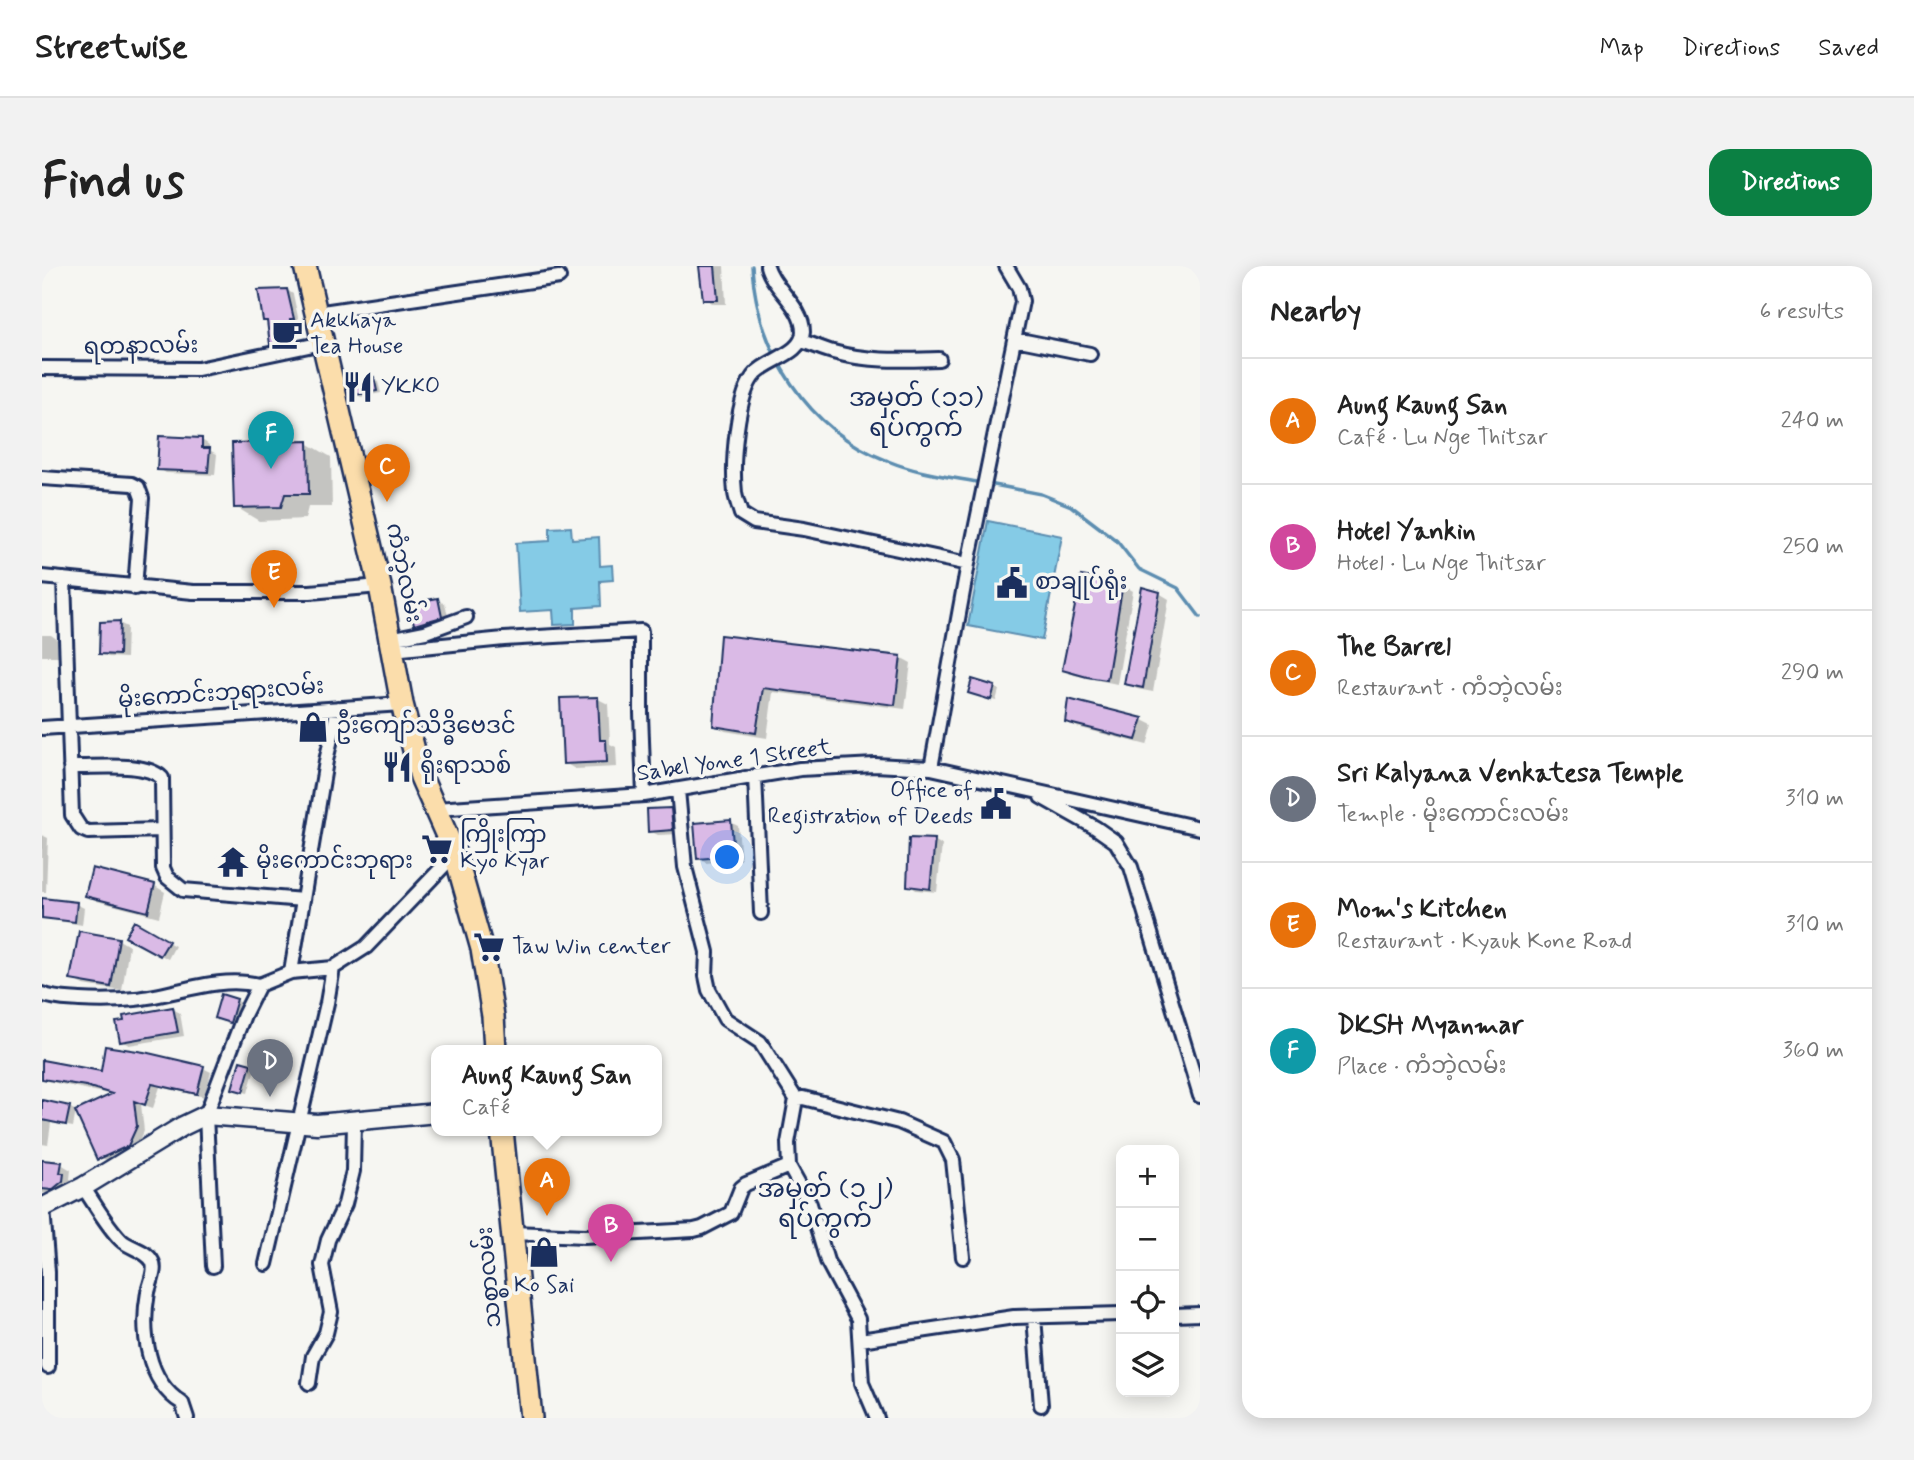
<!DOCTYPE html>
<meta charset="utf-8">
<style>
:root{--surface:#fff;--page:#f2f2f2;--text:#222;--muted:#767676;--line:#e0e0e0;--accent:#0b8043}
body{margin:0;font-family:Mynerve,"Noto Sans Myanmar",sans-serif;background:var(--page);color:var(--text)}
.controls{position:absolute;right:21px;bottom:21px;display:grid;overflow:hidden;border-radius:14px;box-shadow:0 4px 18px #0003}
.controls button{width:63px;height:63px;display:grid;place-items:center;padding:0;border:0;border-bottom:2px solid var(--line);background:var(--surface);color:var(--text);font:35px sans-serif}
.you{position:absolute;left:686px;top:592px;width:24px;height:24px;margin:-18px;border:5px solid #fff;border-radius:50%;background:#1a73e8;box-shadow:0 0 0 10px #1a73e833}
.badge{display:grid;place-items:center;width:46px;height:46px;border-radius:50%;background:var(--accent);color:#fff;font-size:23px;font-weight:700}
.pin{position:absolute;translate:-50% -58px;filter:drop-shadow(0 2px 4px #0008)}
.pin::after{content:'';position:absolute;top:37px;width:24px;height:21px;background:inherit;clip-path:polygon(0 0,100% 0,50% 100%)}
.popup{position:absolute;left:389px;top:779px;width:231px;height:91px;box-sizing:border-box;display:grid;place-content:center;border-radius:14px;background:var(--surface);filter:drop-shadow(0 2px 5px #0005);font-size:23px;white-space:nowrap;color:var(--muted)}
.popup b{font-size:26px;color:var(--text)}
.popup::after{content:'';position:absolute;left:50%;top:100%;margin-left:-14px;border:14px solid transparent;border-top-color:var(--surface)}
.list{margin:0;padding:0;list-style:none}
h2{display:flex;justify-content:space-between;align-items:center;height:91px;margin:0;padding:0 28px;font-size:30px}
h2 small{font-size:23px;font-weight:400;color:var(--muted)}
.list li{display:grid;grid-template-columns:46px 1fr auto;gap:21px;align-items:center;box-sizing:border-box;height:126px;padding:0 28px;border-top:2px solid var(--line)}
.list b{display:block;font-size:26px;white-space:nowrap}
.list p{margin:0;font-size:23px;white-space:nowrap;color:var(--muted)}
.list em{font-size:23px;font-style:normal;color:var(--muted)}
.icon{flex:none;width:38px;height:38px;fill:none;stroke:currentColor;stroke-width:2;stroke-linecap:round;stroke-linejoin:round}
.map{position:relative;flex:none;width:1158px;height:1152px;overflow:hidden;border-radius:21px}
header{display:flex;align-items:center;gap:42px;box-sizing:border-box;height:98px;padding:0 35px;background:var(--surface);border-bottom:2px solid var(--line)}
header strong{font-size:33px}
nav{display:flex;gap:38px;margin-inline-start:auto;font-size:24px}
.intro{display:flex;align-items:center;justify-content:space-between;box-sizing:border-box;height:168px;padding:0 42px}
h1{margin:0;font-size:49px}
.button{padding:18px 32px;border-radius:21px;background:var(--accent);color:#fff;font-size:24px;font-weight:700}
main{display:flex;gap:42px;padding:0 42px}
aside{flex:1;background:var(--surface);border-radius:21px;box-shadow:0 4px 18px #0003}
.map>svg:first-child{display:block}
.water{fill:#85cbe6;stroke:#5b8db0;stroke-width:2}
.shadow{fill:#0003}
.lines{fill:none;stroke-linecap:round;stroke-linejoin:round}
.stream{stroke:#5b8db0;stroke-width:3.5}
.building{fill:#dabae6;stroke:#1b2f5e;stroke-width:2}
.minor-casing{stroke:#1b2f5e;stroke-width:18}
.secondary-casing{stroke:#1b2f5e;stroke-width:23}
.primary-casing{stroke:#1b2f5e;stroke-width:26}
.minor{stroke:#f6f6f2;stroke-width:12}
.secondary{stroke:#f6f6f2;stroke-width:18}
.primary{stroke:#fbddab;stroke-width:21}
.labels{text-anchor:middle;dominant-baseline:central;stroke-width:7;stroke-linejoin:round;paint-order:stroke}
.poi-label{font-size:23px;fill:#1b2f5e;stroke:#f6f6f2;text-anchor:start}
.street-label{font-size:23px;fill:#1b2f5e;stroke:#f6f6f2}
.quarter-label{font-size:26px;fill:#1b2f5e;stroke:#f6f6f2}
</style>
<header>
<strong>Streetwise</strong>
<nav><a>Map</a><a>Directions</a><a>Saved</a></nav>
</header>
<div class="intro"><h1>Find us</h1><a class="button">Directions</a></div>
<main>
<div class="map">
<svg width="1158" height="1152" viewBox="0 0 1158 1152">
<rect width="100%" height="100%" fill="#f6f6f2"/>
<filter id="ink" filterUnits="userSpaceOnUse"><feTurbulence type="fractalNoise" baseFrequency=".0143" numOctaves="2"/><feDisplacementMap in="SourceGraphic" scale="14" xChannelSelector="R" yChannelSelector="G"/><feConvolveMatrix kernelMatrix="1 2 1 2 8 2 1 2 1" color-interpolation-filters="sRGB"/></filter>
<g filter="url(#ink)">
<path class="water" d="M 946,255 L 1020,270 L 1000,374 L 926,360 Z
M 529,261 L 530,273 L 557,271 L 558,300 L 570,299 L 571,314 L 558,315 L 559,340 L 533,342 L 533,358 L 512,359 L 511,344 L 478,346 L 474,277 L 508,275 L 508,262 Z"/>
<path class="shadow" d="M 659,0 L 682,0 L 684,38 L 672,38 L 663,33 Z
M 245,24 L 251,28 L 257,56 L 253,56 L 256,77 L 236,82 L 229,78 L 227,57 L 222,54 Z
M 332,113 L 336,116 L 339,127 L 319,131 L 315,128 Z
M 160,174 L 167,179 L 167,184 L 175,188 L 173,209 L 124,207 L 117,203 Z
M 265,177 L 289,191 L 290,241 L 266,241 L 263,253 L 217,255 L 194,241 Z
M 1041,312 L 1081,319 L 1091,325 L 1075,418 L 1032,409 L 1022,403 Z
M 1117,327 L 1127,333 L 1111,426 L 1095,423 L 1084,417 Z
M 396,334 L 403,338 L 407,354 L 381,362 L 374,358 Z
M 77,357 L 85,361 L 84,392 L 66,391 L 59,387 Z
M 0,369 L 9,369 L 16,374 L 16,390 L 0,390 Z
M 680,371 L 858,391 L 869,397 L 863,443 L 731,426 L 725,472 L 683,465 L 673,459 Z
M 953,421 L 957,424 L 954,435 L 932,429 Z
M 556,433 L 566,438 L 568,478 L 574,481 L 575,501 L 533,503 L 523,497 Z
M 1028,435 L 1101,454 L 1111,459 L 1105,479 L 1035,461 L 1025,455 Z
M 628,543 L 636,548 L 638,568 L 616,569 L 608,565 Z
M 688,556 L 696,560 L 699,594 L 664,597 L 656,592 Z
M 0,569 L 6,572 L 4,626 L 0,626 Z
M 892,574 L 900,579 L 895,626 L 874,624 L 867,619 Z
M 51,604 L 113,620 L 123,626 L 117,651 L 55,635 L 45,629 Z
M 0,634 L 34,638 L 42,642 L 40,659 L 0,652 Z
M 92,658 L 133,680 L 126,693 L 85,670 Z
M 38,667 L 77,674 L 87,680 L 80,725 L 41,719 L 30,713 Z
M 194,734 L 199,737 L 193,758 L 179,754 Z
M 131,743 L 138,747 L 142,770 L 87,779 L 79,775 Z
M 0,796 L 60,807 L 161,802 L 169,806 L 163,831 L 118,821 L 111,842 L 99,838 L 102,865 L 94,884 L 68,896 L 60,892 L 71,829 L 0,814 Z
M 199,797 L 213,802 L 206,827 L 197,825 Z
M 0,836 L 27,841 L 34,845 L 31,861 L 9,857 L 6,879 L 0,878 Z
M 0,895 L 19,898 L 29,904 L 28,913 L 32,915 L 31,921 L 21,929 L 0,927 Z"/>
<g class="lines">
<path class="stream" d="M 710,0 C 715,85 765,164 846,195 C 875,207 908,211 939,217
M 947,218 L 999,228 L 1029,240 L 1075,275 L 1097,303 L 1136,322 L 1158,351"/>
</g>
<path class="building" d="M 657,0 L 673,0 L 676,34 L 661,34 Z
M 245,23 L 252,53 L 248,53 L 250,74 L 228,79 L 225,55 L 221,55 L 216,24 Z
M 332,111 L 335,125 L 313,129 L 311,116 Z
M 117,170 L 160,172 L 160,182 L 168,182 L 166,206 L 115,204 Z
M 266,175 L 267,228 L 243,228 L 239,241 L 192,242 L 190,177 Z
M 1039,310 L 1081,317 L 1065,414 L 1045,411 L 1020,404 Z
M 1100,321 L 1118,326 L 1101,422 L 1082,418 Z
M 396,332 L 400,351 L 372,359 L 368,337 Z
M 78,355 L 77,389 L 57,388 L 58,356 Z
M 678,369 L 859,390 L 853,439 L 721,422 L 714,467 L 671,460 Z
M 930,413 L 953,420 L 949,434 L 926,427 Z
M 556,431 L 558,474 L 564,474 L 565,496 L 521,498 L 518,432 Z
M 1026,433 L 1101,452 L 1094,474 L 1023,456 Z
M 629,542 L 631,564 L 606,566 L 605,543 Z
M 689,554 L 692,590 L 655,593 L 652,557 Z
M 867,572 L 893,573 L 888,623 L 865,620 Z
M 50,602 L 113,618 L 106,646 L 43,630 Z
M 0,632 L 35,636 L 33,656 L 0,652 Z
M 92,655 L 127,675 L 118,690 L 83,671 Z
M 37,665 L 77,672 L 69,721 L 28,714 Z
M 179,728 L 195,733 L 188,757 L 172,752 Z
M 131,741 L 136,766 L 78,776 L 74,756 L 82,755 L 81,750 Z
M 63,780 L 102,786 L 162,800 L 155,828 L 110,818 L 103,839 L 92,835 L 95,860 L 86,880 L 55,894 L 33,845 L 70,828 L 44,820 L 0,813 L 0,794 L 59,805 Z
M 198,795 L 209,798 L 201,826 L 190,823 Z
M 0,834 L 28,840 L 24,859 L 0,854 Z
M 0,894 L 20,896 L 18,907 L 22,907 L 21,915 L 10,924 L 0,923 Z"/>
<g class="lines">
<defs>
<path id="minor" d="M 725,0 C 731,23 761,40 761,66 C 760,88 727,93 714,107 C 694,127 690,199 693,227 C 694,234 697,241 699,248 L 712,256 L 762,263 L 926,298
M 274,47 L 517,11
M 973,73 L 1048,88
M 759,75 C 770,78 780,83 791,86 C 826,96 862,94 897,93
M 0,102 L 156,103 L 281,77
M 0,212 L 90,218 L 96,221 L 100,232 L 93,322
M 0,311 L 151,326 L 268,326 L 338,320
M 22,313 L 30,549 L 39,563 L 46,566 L 120,564
M 348,373 L 383,366 L 424,351
M 350,384 L 462,373 L 599,365 L 599,447 L 602,529
M 0,462 L 360,438
M 28,501 C 52,502 103,495 120,512 L 121,602 L 125,611 L 141,624 L 261,634
M 889,502 L 926,298 L 980,35 L 977,22 L 964,0
M 713,510 L 719,647
M 636,524 L 643,601 L 665,686 L 664,710 L 667,724 L 683,753 L 718,776 L 754,833 L 746,877 L 747,900 L 768,938 L 785,995 L 816,1053 L 820,1117 L 835,1152
M 999,531 L 1054,562 L 1074,576 L 1089,601 L 1158,830
M 393,543 L 602,529 L 758,503 L 833,499 L 889,502 L 1158,562
M 249,706 L 284,495 L 296,442
M 0,728 C 11,733 25,733 38,734 C 56,735 74,735 93,733 C 134,729 175,709 217,719
M 754,833 L 761,832 L 857,856 L 902,876 L 911,894 L 921,991
M 41,921 C 53,938 64,959 79,974 C 87,982 104,984 110,995 C 115,1003 108,1017 106,1026 C 99,1064 104,1115 140,1137 L 145,1152
M 1,942 L 6,1006 L 6,1101
M 471,967 L 543,970 L 652,964 L 660,962 L 689,947 L 699,922 L 704,918 L 747,900
M 224,998 L 285,737 L 291,702
M 171,1000 L 164,849 L 202,749 L 217,719 L 249,706 L 291,702 L 324,681 L 413,588
M 1132,1049 L 1158,1048
M 992,1051 L 999,1139
M 818,1074 L 972,1051 L 1079,1048
M 267,1117 L 271,1090 L 284,1067 L 289,1046 L 280,999 L 286,974 L 303,938 L 311,905 L 312,856"/>
<path id="secondary" d="M 0,942 L 41,921 L 141,860 L 164,849 L 275,858 L 395,847"/>
<path id="primary" d="M 263,0 L 338,320 L 360,438 L 379,511 L 413,588 L 440,683 L 451,750 L 453,784
M 460,864 L 489,1152"/>
</defs>
<use href="#minor" class="minor-casing"/>
<use href="#secondary" class="secondary-casing"/>
<use href="#primary" class="primary-casing"/>
<use href="#minor" class="minor"/>
<use href="#secondary" class="secondary"/>
<use href="#primary" class="primary"/>
</g>
</g>
<defs>
<symbol id="cafe-bare" viewBox="-9 -9 18 18"><path d="M-5.5-4.5H6V0H3Q3 3.5 0 3.5H-2.5Q-5.5 3.5-5.5 0ZM3-3.2v2h1.7v-2ZM-6 4.5H4V6H-6Z" fill="#1b2f5e" stroke="#f6f6f2" stroke-width="2.5" paint-order="stroke"/></symbol>
<symbol id="restaurant-bare" viewBox="-9 -9 18 18"><path d="M-5-6h1v4h1v-4h1v4h1v-4h1v5L-1.5 .5V6h-2V.5L-5-1ZM5-6V6H3V1.5H1.5Q1.5-4 5-6Z" fill="#1b2f5e" stroke="#f6f6f2" stroke-width="2.5" paint-order="stroke"/></symbol>
<symbol id="civic-bare" viewBox="-9 -9 18 18"><path d="M-.6-6.5H3V-4.5H.6V-3L4-1V1h2V6H-6V1h2V-1L-.6-3ZM-1.2 2.5V6h2.4V2.5Z" fill="#1b2f5e" stroke="#f6f6f2" stroke-width="2.5" paint-order="stroke"/></symbol>
<symbol id="shop-bare" viewBox="-9 -9 18 18"><path d="M-5-2.5h2.3a2.7 3.5 0 0 1 5.4 0H5L5.5 6h-11ZM-1.5-2.5h3a1.5 2.3 0 0 0-3 0Z" fill="#1b2f5e" stroke="#f6f6f2" stroke-width="2.5" paint-order="stroke"/></symbol>
<symbol id="supermarket-bare" viewBox="-9 -9 18 18"><path d="M-6-5.5h2.5l.6 2H6L4.5 2H-2.5L-4.4-4H-6ZM-1.5 3.2a1.3 1.3 0 1 0 .1 0ZM3 3.2a1.3 1.3 0 1 0 .1 0Z" fill="#1b2f5e" stroke="#f6f6f2" stroke-width="2.5" paint-order="stroke"/></symbol>
<symbol id="temple-bare" viewBox="-9 -9 18 18"><path d="M0-6L5-2H3V0L6.5 2.5H4V6H1.5V3h-3V6H-4V2.5H-6.5L-3 0V-2H-5Z" fill="#1b2f5e" stroke="#f6f6f2" stroke-width="2.5" paint-order="stroke"/></symbol>
</defs>
<g fill-rule="evenodd">
<use href="#cafe-bare" x="223" y="46" width="44" height="44"/>
<use href="#restaurant-bare" x="294" y="99" width="44" height="44"/>
<use href="#civic-bare" x="948" y="295" width="44" height="44"/>
<use href="#shop-bare" x="249" y="439" width="44" height="44"/>
<use href="#restaurant-bare" x="333" y="479" width="44" height="44"/>
<use href="#civic-bare" x="932" y="516" width="44" height="44"/>
<use href="#supermarket-bare" x="373" y="561" width="44" height="44"/>
<use href="#temple-bare" x="169" y="574" width="44" height="44"/>
<use href="#supermarket-bare" x="425" y="659" width="44" height="44"/>
<use href="#shop-bare" x="480" y="964" width="44" height="44"/>
</g>
<g class="labels">
<g class="poi-label">
<text x="268" y="55">Akkhaya<tspan x="268" dy="26">Tea House</tspan></text>
<text x="339" y="121">YKKO</text>
<text x="993" y="317">စာချုပ်ရုံး</text>
<text x="294" y="461">ဦးကျော်သိဒ္ဓိဗေဒင်</text>
<text x="378" y="501">ရိုးရာသစ်</text>
<text x="931" y="525" text-anchor="end">Office of<tspan x="931" dy="26">Registration of Deeds</tspan></text>
<text x="418" y="570">ကြိုးကြာ<tspan x="418" dy="26">Kyo Kyar</tspan></text>
<text x="214" y="596">မိုးကောင်းဘုရား</text>
<text x="470" y="681">Taw Win center</text>
<text x="502" y="1020" text-anchor="middle">Ko Sai</text>
</g>
<g class="street-label">
<text transform="translate(99 81) rotate(-1)">ရတနာလမ်း</text>
<text transform="translate(361 307) rotate(78)">ကံဘဲ့လမ်း</text>
<text transform="translate(179 428) rotate(-4)">မိုးကောင်းဘုရားလမ်း</text>
<text transform="translate(692 495) rotate(-8)">Sabel Yone 1 Street</text>
<text transform="translate(448 1011) rotate(-95)">သစ္စာလမ်း</text>
</g>
<g class="quarter-label">
<text x="874" y="133">အမှတ် (၁၁)<tspan x="874" dy="30">ရပ်ကွက်</tspan></text>
<text x="783" y="924">အမှတ် (၁၂)<tspan x="783" dy="30">ရပ်ကွက်</tspan></text>
</g>
</g>
</svg>
<div class="controls">
<button>+</button>
<button>−</button>
<button><svg class="icon" aria-label="locate" viewBox="0 0 24 24"><circle cx="12" cy="12" r="6"/><path d="M12 2v4M12 18v4M2 12h4M18 12h4"/></svg></button>
<button><svg class="icon" aria-label="layers" viewBox="0 0 24 24"><path d="M12 4l9 5-9 5-9-5zM3 14l9 5 9-5"/></svg></button>
</div>
<div class="you"></div>
<div class="pin badge" style="left:505px;top:950px;background:#e8710a">A</div>
<div class="popup"><b>Aung Kaung San</b>Café</div>
<div class="pin badge" style="left:569px;top:996px;background:#d1479c">B</div>
<div class="pin badge" style="left:345px;top:236px;background:#e8710a">C</div>
<div class="pin badge" style="left:228px;top:831px;background:#6b7280">D</div>
<div class="pin badge" style="left:232px;top:342px;background:#e8710a">E</div>
<div class="pin badge" style="left:229px;top:203px;background:#0f9aa8">F</div>
</div>
<aside>
<h2>Nearby<small>6 results</small></h2>
<ul class="list">
<li><span class="badge" style="background:#e8710a">A</span><div><b>Aung Kaung San</b><p>Café · Lu Nge Thitsar</p></div><em>240 m</em></li>
<li><span class="badge" style="background:#d1479c">B</span><div><b>Hotel Yankin</b><p>Hotel · Lu Nge Thitsar</p></div><em>250 m</em></li>
<li><span class="badge" style="background:#e8710a">C</span><div><b>The Barrel</b><p>Restaurant · ကံဘဲ့လမ်း</p></div><em>290 m</em></li>
<li><span class="badge" style="background:#6b7280">D</span><div><b>Sri Kalyana Venkatesa Temple</b><p>Temple · မိုးကောင်းလမ်း</p></div><em>310 m</em></li>
<li><span class="badge" style="background:#e8710a">E</span><div><b>Mom's Kitchen</b><p>Restaurant · Kyauk Kone Road</p></div><em>310 m</em></li>
<li><span class="badge" style="background:#0f9aa8">F</span><div><b>DKSH Myanmar</b><p>Place · ကံဘဲ့လမ်း</p></div><em>360 m</em></li>
</ul>
</aside>
</main>
